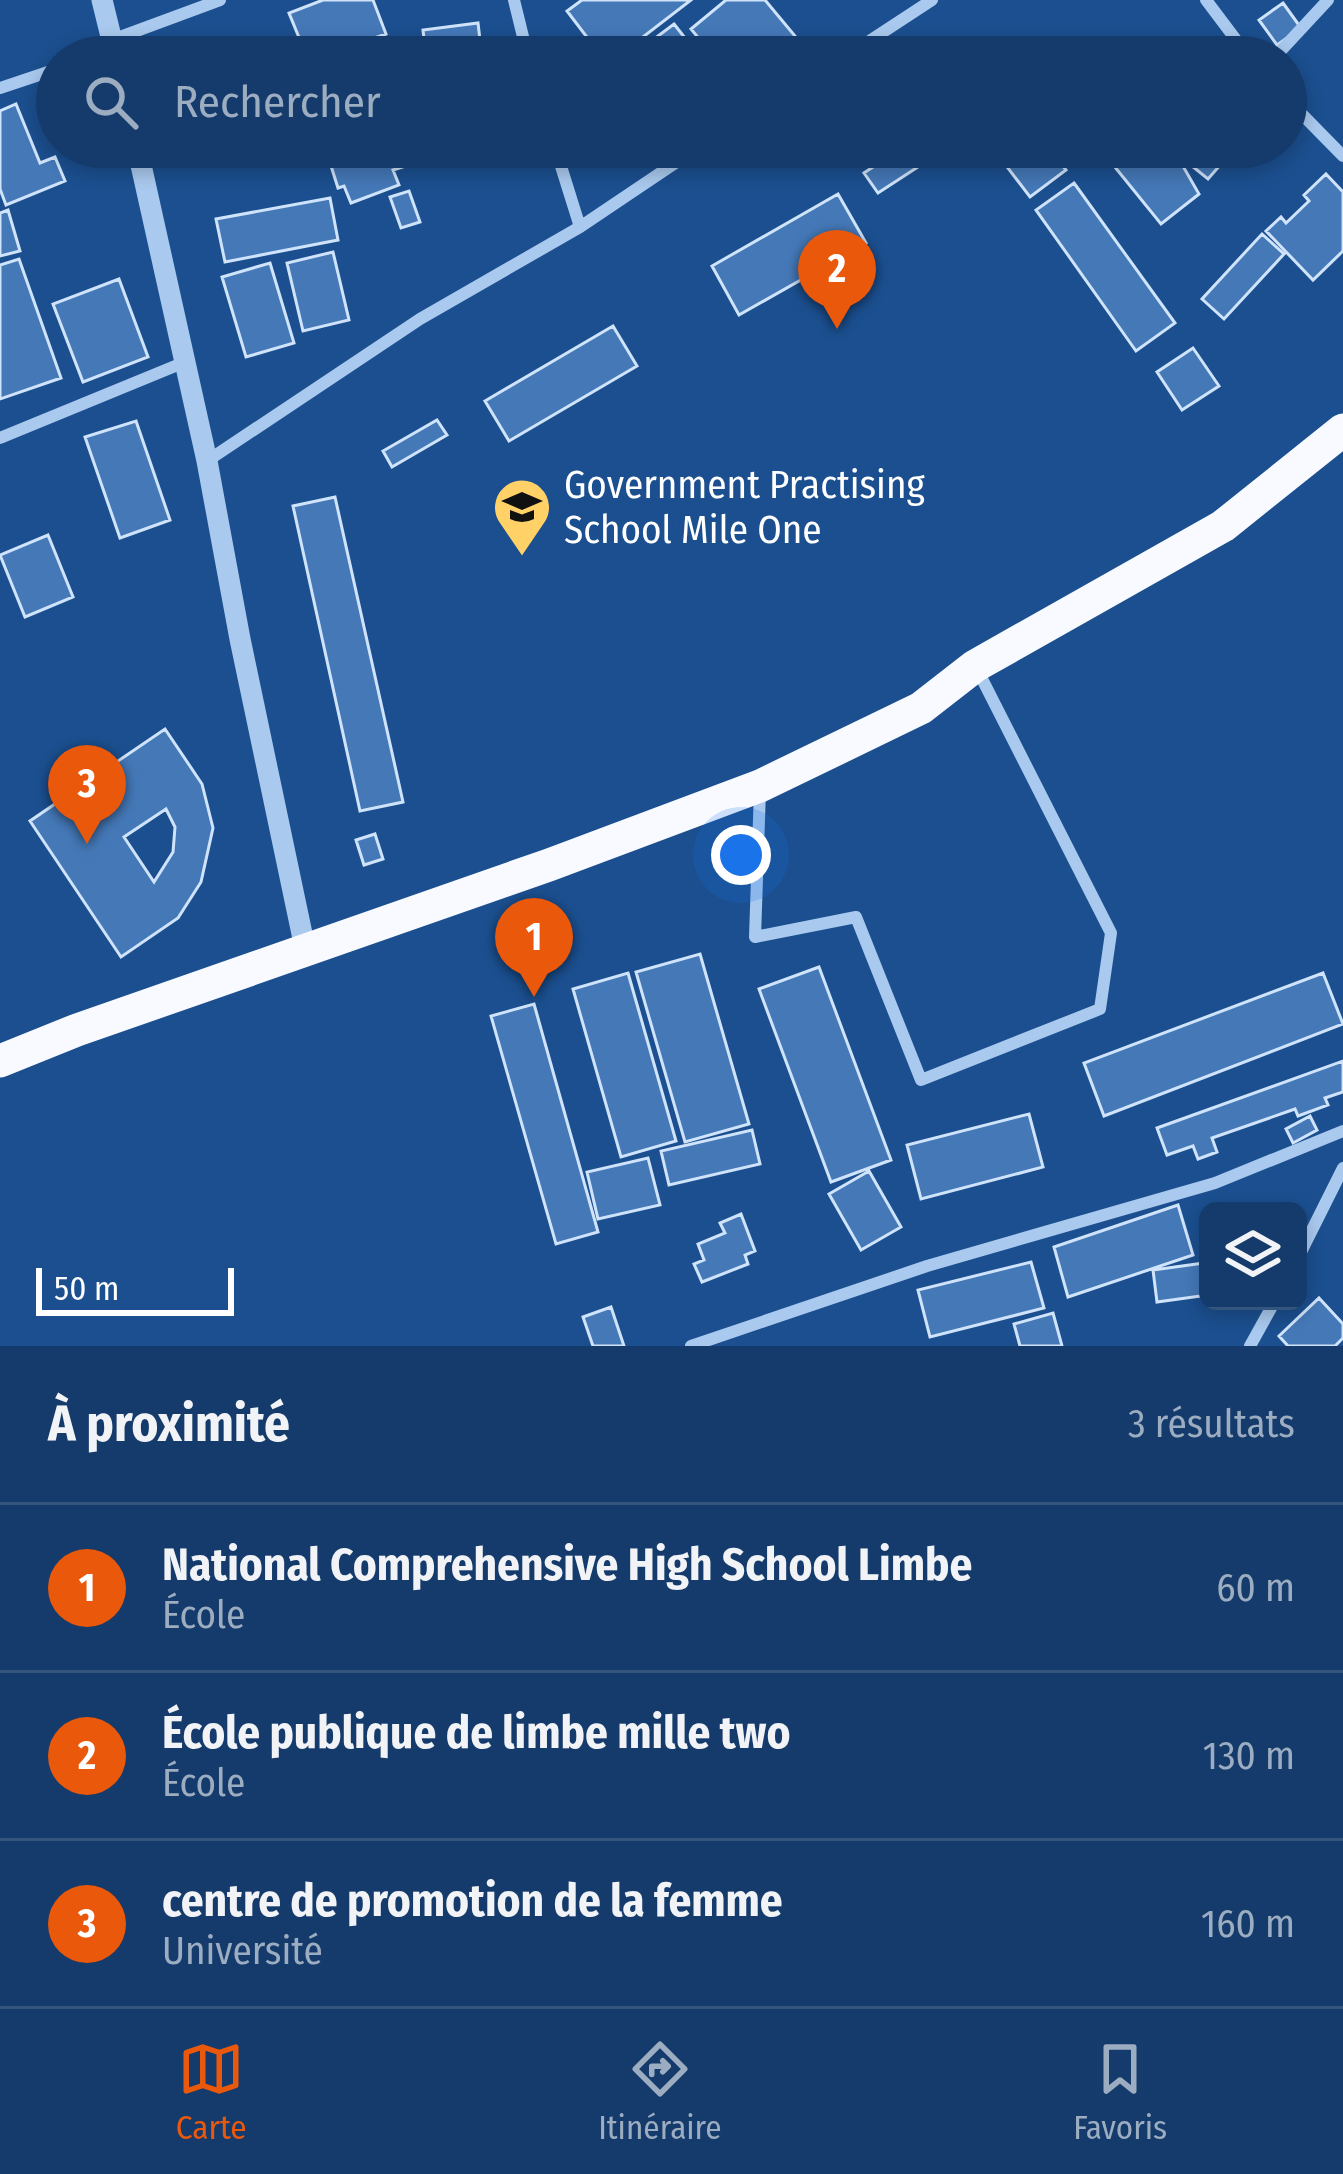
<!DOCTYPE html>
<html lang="fr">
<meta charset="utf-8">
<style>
:root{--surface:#143b6b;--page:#214673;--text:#f1f3f6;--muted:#9dadc1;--line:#33557e;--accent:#ea580c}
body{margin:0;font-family:"Fira Sans Condensed",sans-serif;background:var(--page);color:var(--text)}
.controls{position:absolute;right:36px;bottom:36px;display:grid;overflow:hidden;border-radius:18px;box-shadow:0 6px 18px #0003}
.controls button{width:108px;height:108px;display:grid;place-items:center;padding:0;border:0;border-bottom:3px solid var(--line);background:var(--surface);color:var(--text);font:60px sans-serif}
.scale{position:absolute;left:36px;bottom:30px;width:198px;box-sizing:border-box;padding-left:12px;border:6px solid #fff;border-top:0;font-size:33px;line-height:42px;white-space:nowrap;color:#fff;-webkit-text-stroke:9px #1b4f8f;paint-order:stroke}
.you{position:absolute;left:741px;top:855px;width:42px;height:42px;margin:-30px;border:9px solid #fff;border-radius:50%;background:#1a73e8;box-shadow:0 0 0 18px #1a73e833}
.badge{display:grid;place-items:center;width:78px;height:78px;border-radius:50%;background:var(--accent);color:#fff;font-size:39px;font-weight:700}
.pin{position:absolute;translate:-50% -99px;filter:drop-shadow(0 3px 6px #0008)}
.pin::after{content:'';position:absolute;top:63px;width:42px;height:36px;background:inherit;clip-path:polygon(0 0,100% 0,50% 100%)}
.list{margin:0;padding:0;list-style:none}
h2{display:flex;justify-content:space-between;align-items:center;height:156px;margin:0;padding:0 48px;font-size:51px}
h2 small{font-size:39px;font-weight:400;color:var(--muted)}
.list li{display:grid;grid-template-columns:78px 1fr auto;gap:36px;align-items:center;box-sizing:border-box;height:168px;padding:0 48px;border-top:3px solid var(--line)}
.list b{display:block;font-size:45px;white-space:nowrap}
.list p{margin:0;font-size:39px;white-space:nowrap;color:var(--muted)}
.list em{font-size:39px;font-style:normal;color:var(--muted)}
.icon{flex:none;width:66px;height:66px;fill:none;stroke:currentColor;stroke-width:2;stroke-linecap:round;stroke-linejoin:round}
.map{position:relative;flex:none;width:1343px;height:1346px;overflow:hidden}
.search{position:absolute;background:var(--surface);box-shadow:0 6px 18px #0003;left:36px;right:36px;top:36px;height:132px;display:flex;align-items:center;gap:30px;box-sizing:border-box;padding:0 42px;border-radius:66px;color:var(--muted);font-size:45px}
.sheet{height:660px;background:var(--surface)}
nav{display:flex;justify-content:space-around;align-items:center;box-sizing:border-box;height:168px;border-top:3px solid var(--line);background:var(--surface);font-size:33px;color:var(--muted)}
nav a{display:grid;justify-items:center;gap:6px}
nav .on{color:var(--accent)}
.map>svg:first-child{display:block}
.building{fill:#4478b7;stroke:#cfe3fa;stroke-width:3;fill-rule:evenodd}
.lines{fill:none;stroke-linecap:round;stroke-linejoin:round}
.minor{stroke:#a9c9ee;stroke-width:12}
.tertiary{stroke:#a9c9ee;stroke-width:21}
.trunk{stroke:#f8faff;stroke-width:33}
.labels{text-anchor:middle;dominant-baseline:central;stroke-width:10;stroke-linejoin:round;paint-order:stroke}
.poi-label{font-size:39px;fill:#fff;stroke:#1b4f8f;text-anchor:start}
</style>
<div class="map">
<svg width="1343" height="1346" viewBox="0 0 1343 1346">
<rect width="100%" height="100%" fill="#1b4f8f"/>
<path class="building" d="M 323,0 L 373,0 L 386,34 L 366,41 L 372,57 L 307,57 L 289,13 Z
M 582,0 L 691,0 L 617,57 L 602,57 L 567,11 Z
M 726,0 L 765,0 L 795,36 L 769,57 L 714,57 L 691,29 Z
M 1283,3 L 1301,28 L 1277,45 L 1259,20 Z
M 478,23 L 482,57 L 426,57 L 423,30 Z
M 674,24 L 700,57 L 669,57 L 654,39 Z
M 16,104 L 40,163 L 55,157 L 65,181 L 6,205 L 0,189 L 0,111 Z
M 325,147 L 406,147 L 412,164 L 393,170 L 399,185 L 351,203 L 344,186 L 338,188 Z
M 903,147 L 918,147 L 927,161 L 878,193 L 864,173 Z
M 992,147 L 1048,147 L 1066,170 L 1030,197 Z
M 1121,147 L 1172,147 L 1199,194 L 1161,224 L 1110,161 Z
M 1209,147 L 1236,147 L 1208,179 L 1192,166 Z
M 1326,174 L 1343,192 L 1343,251 L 1313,280 L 1266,231 L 1281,217 L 1286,223 L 1309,201 L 1304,195 Z
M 1074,183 L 1175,323 L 1136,351 L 1036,210 Z
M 409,191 L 420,222 L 401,228 L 390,197 Z
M 838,194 L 866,243 L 739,315 L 712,266 Z
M 330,198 L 338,240 L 225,262 L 216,219 Z
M 8,210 L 20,251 L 0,256 L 0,213 Z
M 1262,234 L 1284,254 L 1224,319 L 1202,299 Z
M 333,252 L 349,320 L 303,331 L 287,263 Z
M 19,259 L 61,378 L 0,399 L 0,265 Z
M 270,263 L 294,343 L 246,357 L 222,277 Z
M 119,279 L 148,357 L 83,382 L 53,304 Z
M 613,326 L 637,366 L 509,441 L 485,401 Z
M 1193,348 L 1219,386 L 1182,410 L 1157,372 Z
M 437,420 L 447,435 L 392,467 L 383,451 Z
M 136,421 L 170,520 L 120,538 L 85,437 Z
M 335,497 L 403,802 L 360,811 L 293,506 Z
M 48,535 L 73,597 L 25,617 L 0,555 Z
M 165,729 L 202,784 L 213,828 L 201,882 L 178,918 L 121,957 L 30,821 ZM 166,809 L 175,827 L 173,852 L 154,882 L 124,837 Z
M 375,834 L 383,859 L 364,865 L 356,840 Z
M 700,954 L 749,1124 L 685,1142 L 636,972 Z
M 819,967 L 891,1160 L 831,1182 L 759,989 Z
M 628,973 L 676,1141 L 621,1157 L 573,989 Z
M 1323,973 L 1343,1024 L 1104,1116 L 1084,1063 Z
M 534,1004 L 598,1232 L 556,1244 L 491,1016 Z
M 1343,1061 L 1343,1092 L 1325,1098 L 1328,1105 L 1298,1116 L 1295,1109 L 1212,1138 L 1217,1152 L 1198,1159 L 1193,1146 L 1167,1155 L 1157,1128 Z
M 1029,1114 L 1043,1167 L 921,1199 L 907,1145 Z
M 1310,1116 L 1317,1130 L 1293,1143 L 1286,1129 Z
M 752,1130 L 760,1164 L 669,1185 L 661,1151 Z
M 648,1158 L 660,1205 L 598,1219 L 587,1172 Z
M 869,1171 L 901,1227 L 861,1250 L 829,1194 Z
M 1178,1205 L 1193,1255 L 1068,1297 L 1054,1247 Z
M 741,1214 L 755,1251 L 745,1255 L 748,1264 L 702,1282 L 694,1264 L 704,1260 L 698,1244 L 725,1233 L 720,1223 Z
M 1031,1262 L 1044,1308 L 930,1337 L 918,1290 Z
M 1204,1263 L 1208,1295 L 1157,1302 L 1153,1270 Z
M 1319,1298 L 1343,1324 L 1343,1338 L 1335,1346 L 1288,1346 L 1279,1336 Z
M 611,1307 L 624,1346 L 593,1346 L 583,1317 Z
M 1053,1313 L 1062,1346 L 1020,1346 L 1014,1324 Z"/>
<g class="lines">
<path class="minor" d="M 514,0 L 528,57
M 1206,0 L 1249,57
M 86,57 L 112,40 L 220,0
M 845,57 L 932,0
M 1275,57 L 1328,0
M 0,88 L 57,69
M 1286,98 L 1343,156
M 555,147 L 580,227
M 0,438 L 185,362
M 207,461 L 420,319 L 580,227 L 699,147
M 760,790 L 755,937 L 856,917 L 921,1080 L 1100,1009 L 1111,933 L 976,667
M 1298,1258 L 1343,1168
M 691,1346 L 927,1266 L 1215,1183 L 1343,1131
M 1250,1346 L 1275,1301"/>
<path class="tertiary" d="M 102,0 L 116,57
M 137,147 L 207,461 L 240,639 L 305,948"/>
<path class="trunk" d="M 0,1061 L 77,1030 L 549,865 L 760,786 L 921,708 L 975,666 L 1223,526 L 1343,430"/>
</g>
<defs>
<symbol id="school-pin" viewBox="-11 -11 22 30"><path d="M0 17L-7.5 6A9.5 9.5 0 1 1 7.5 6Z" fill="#ffd166" stroke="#1b4f8f"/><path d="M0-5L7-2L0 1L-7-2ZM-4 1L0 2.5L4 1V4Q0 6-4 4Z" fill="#111"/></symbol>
</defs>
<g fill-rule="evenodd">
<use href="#school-pin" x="489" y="474" width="66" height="90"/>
</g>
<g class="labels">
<g class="poi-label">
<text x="564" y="485">Government Practising<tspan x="564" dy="45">School Mile One</tspan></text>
</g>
</g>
</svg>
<div class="controls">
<button><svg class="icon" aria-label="layers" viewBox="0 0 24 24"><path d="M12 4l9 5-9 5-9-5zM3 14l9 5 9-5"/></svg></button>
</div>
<div class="scale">50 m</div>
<div class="you"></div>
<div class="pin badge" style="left:534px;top:997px">1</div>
<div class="pin badge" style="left:837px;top:329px">2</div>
<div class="pin badge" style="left:87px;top:844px">3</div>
<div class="search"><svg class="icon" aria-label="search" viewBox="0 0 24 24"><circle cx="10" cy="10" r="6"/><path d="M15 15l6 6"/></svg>Rechercher</div>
</div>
<section class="sheet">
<h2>À proximité<small>3 résultats</small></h2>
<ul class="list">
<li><span class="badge">1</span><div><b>National Comprehensive High School Limbe</b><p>École</p></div><em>60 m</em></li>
<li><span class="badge">2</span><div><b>École publique de limbe mille two</b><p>École</p></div><em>130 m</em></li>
<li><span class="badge">3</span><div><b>centre de promotion de la femme</b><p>Université</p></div><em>160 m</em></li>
</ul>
</section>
<nav>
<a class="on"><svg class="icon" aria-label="map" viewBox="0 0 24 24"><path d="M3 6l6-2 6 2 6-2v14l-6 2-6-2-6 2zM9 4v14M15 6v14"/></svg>Carte</a>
<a><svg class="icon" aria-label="directions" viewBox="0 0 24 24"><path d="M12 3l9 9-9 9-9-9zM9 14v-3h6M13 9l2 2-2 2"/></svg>Itinéraire</a>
<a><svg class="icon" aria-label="saved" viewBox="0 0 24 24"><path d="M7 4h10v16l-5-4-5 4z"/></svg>Favoris</a>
</nav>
